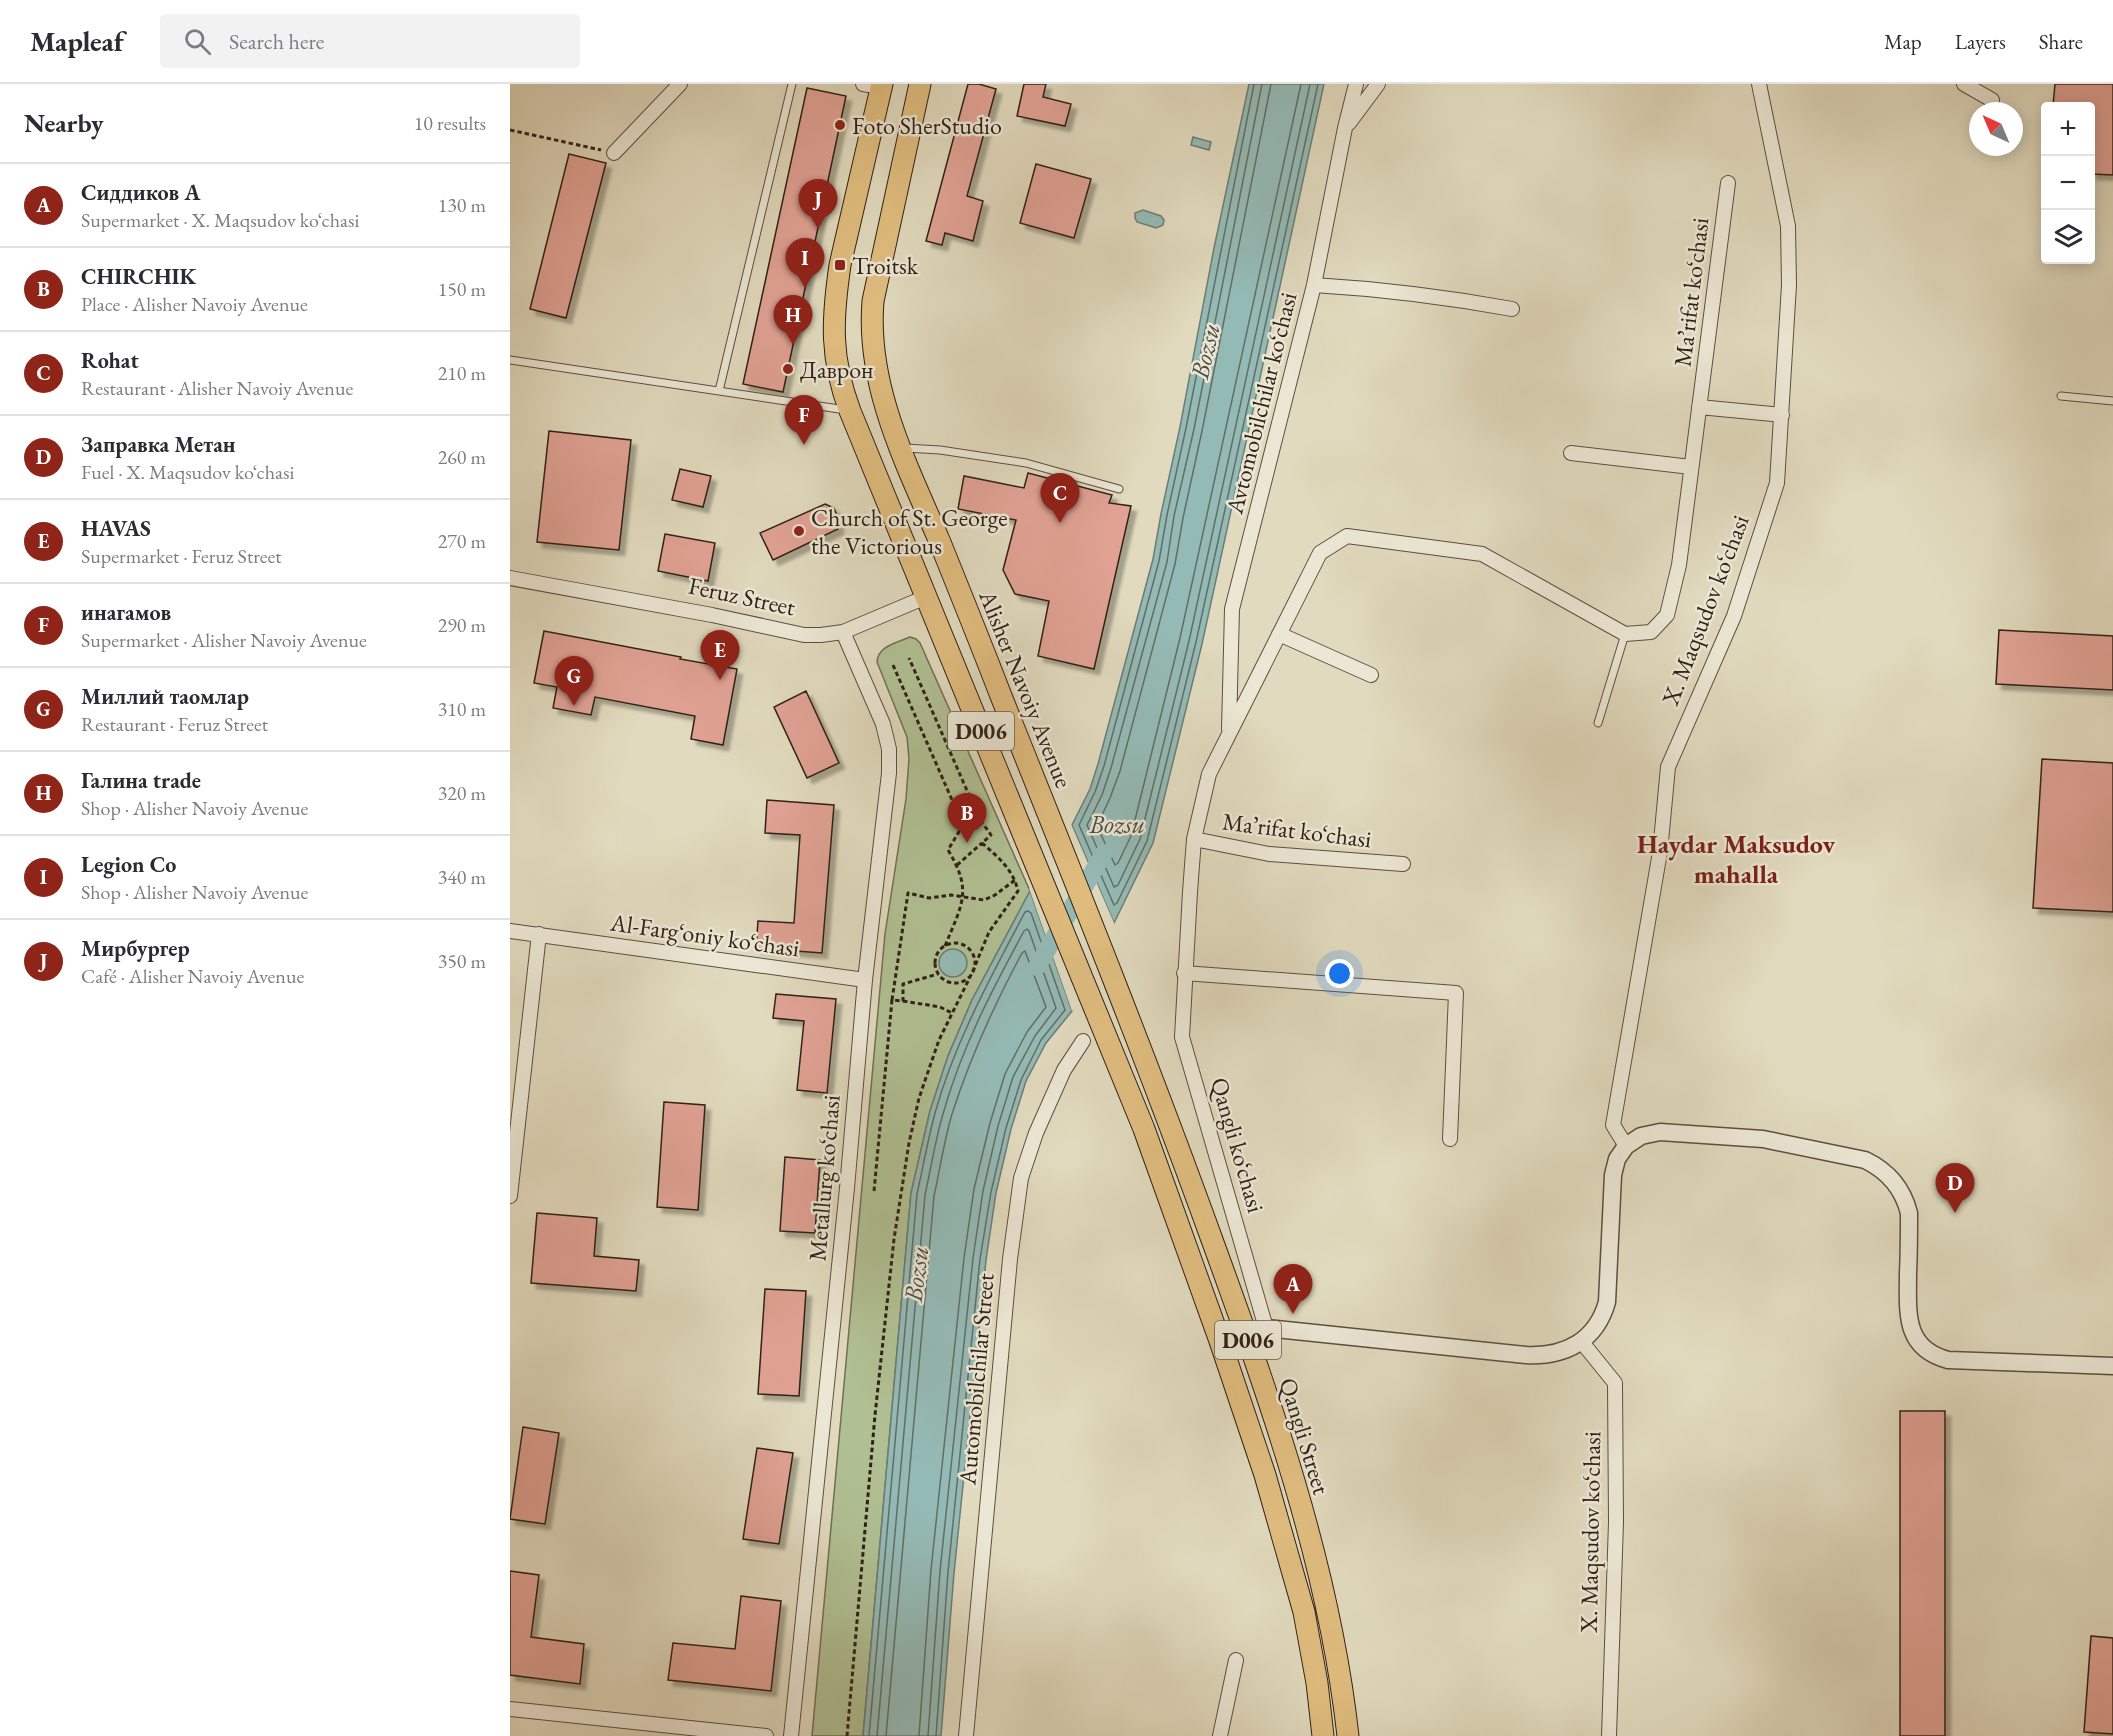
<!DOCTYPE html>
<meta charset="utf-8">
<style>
:root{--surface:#fff;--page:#f2f2f3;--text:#2b2b33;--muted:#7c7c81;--line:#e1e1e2;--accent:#8f2418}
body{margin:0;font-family:"EB Garamond",serif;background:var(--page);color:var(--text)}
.controls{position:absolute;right:18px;top:18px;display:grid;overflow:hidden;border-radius:6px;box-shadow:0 3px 15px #0003}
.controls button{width:54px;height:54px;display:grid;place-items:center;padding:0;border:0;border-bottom:2px solid var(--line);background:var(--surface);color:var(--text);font:30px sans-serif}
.compass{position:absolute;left:1459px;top:18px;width:54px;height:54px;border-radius:50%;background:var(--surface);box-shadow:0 3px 15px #0003;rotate:316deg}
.you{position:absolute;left:830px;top:890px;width:21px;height:21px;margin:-15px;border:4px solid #fff;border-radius:50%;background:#1a73e8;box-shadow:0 0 0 9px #1a73e833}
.badge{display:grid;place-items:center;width:39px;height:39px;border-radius:50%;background:var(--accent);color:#fff;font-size:20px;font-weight:700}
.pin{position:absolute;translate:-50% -50px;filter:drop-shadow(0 2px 3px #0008)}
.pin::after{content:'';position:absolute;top:32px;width:21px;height:18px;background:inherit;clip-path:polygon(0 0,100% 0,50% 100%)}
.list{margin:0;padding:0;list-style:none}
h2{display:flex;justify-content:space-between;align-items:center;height:78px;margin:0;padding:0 24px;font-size:26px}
h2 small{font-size:20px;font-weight:400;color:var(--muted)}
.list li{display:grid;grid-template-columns:39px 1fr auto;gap:18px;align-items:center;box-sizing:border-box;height:84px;padding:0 24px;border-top:2px solid var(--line)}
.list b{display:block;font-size:22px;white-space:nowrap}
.list p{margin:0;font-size:20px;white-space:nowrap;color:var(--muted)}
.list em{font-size:20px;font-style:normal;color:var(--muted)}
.icon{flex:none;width:33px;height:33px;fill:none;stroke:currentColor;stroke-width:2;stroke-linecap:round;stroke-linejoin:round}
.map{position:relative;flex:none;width:1603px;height:1652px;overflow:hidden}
header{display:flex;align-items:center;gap:36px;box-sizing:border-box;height:84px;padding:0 30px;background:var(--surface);border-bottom:2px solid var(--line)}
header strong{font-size:28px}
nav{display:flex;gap:33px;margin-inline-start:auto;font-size:21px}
.search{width:420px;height:54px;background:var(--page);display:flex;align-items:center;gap:15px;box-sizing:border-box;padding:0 21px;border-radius:6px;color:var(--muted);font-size:22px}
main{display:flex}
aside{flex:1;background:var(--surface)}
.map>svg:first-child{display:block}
.green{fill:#b0c093;stroke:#707054;stroke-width:1.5}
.water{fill:#94bab5;stroke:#6c7d75;stroke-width:1.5}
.pier{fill:#e1dabe}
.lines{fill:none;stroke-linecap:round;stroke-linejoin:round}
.shore{stroke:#626e65;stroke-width:1.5}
.canal{stroke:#94bab5;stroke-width:18}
.building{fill:#e1a294;stroke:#2f2115;stroke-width:1.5;filter:url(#shadow)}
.service-casing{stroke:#5c4f3f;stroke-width:9}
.minor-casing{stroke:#5c4f3f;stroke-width:16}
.tertiary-casing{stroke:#5c4f3f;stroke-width:19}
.primary-casing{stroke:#2f2115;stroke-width:23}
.path{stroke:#2f2115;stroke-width:3;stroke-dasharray:4.5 3;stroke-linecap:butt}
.service{stroke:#ece7d5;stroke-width:7}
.minor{stroke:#ece7d5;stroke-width:14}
.tertiary{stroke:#ece7d5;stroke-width:16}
.primary{stroke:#e0bd7f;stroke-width:21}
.poi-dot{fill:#8f2418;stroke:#ece7d5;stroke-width:2}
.labels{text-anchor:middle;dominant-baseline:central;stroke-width:5;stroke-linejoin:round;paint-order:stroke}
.shield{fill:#ece7d5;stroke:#685c4f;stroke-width:1.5}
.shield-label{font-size:22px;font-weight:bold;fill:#2f2115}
.poi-label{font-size:24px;fill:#2f2115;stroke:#ece7d5;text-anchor:start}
.street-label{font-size:24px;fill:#2f2115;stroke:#ece7d5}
.water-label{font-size:26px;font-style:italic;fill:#4d4f45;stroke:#ece7d5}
.neighbourhood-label{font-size:26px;font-weight:bold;fill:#7a1f14;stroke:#ece7d5}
</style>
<header>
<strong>Mapleaf</strong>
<div class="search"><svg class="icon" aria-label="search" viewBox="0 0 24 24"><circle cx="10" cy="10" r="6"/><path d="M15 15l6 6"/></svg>Search here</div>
<nav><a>Map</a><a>Layers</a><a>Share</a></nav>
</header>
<main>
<aside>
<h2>Nearby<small>10 results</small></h2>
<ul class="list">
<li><span class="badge">A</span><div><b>Сиддиков А</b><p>Supermarket · X. Maqsudov ko‘chasi</p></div><em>130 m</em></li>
<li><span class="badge">B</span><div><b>CHIRCHIK</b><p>Place · Alisher Navoiy Avenue</p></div><em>150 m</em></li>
<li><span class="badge">C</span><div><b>Rohat</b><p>Restaurant · Alisher Navoiy Avenue</p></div><em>210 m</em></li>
<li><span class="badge">D</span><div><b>Заправка Метан</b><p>Fuel · X. Maqsudov ko‘chasi</p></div><em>260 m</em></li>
<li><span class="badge">E</span><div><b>HAVAS</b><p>Supermarket · Feruz Street</p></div><em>270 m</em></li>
<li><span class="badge">F</span><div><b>инагамов</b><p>Supermarket · Alisher Navoiy Avenue</p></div><em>290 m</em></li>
<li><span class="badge">G</span><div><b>Миллий таомлар</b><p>Restaurant · Feruz Street</p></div><em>310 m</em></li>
<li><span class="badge">H</span><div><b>Галина trade</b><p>Shop · Alisher Navoiy Avenue</p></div><em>320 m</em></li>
<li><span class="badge">I</span><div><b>Legion Co</b><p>Shop · Alisher Navoiy Avenue</p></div><em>340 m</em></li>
<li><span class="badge">J</span><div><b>Мирбургер</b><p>Café · Alisher Navoiy Avenue</p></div><em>350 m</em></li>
</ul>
</aside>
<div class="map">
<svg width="1603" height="1652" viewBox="0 0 1603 1652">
<defs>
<filter id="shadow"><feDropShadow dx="5.5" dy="5.5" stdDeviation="1.5" flood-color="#0004"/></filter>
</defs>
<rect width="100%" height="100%" fill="#e1dabe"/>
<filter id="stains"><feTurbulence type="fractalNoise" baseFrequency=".00333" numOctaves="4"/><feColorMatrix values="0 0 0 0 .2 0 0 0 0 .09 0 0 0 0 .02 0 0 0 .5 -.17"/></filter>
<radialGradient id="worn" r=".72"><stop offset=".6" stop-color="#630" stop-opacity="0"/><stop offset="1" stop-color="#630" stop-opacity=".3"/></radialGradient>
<path class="green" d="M 400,553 L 406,555 L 410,559 L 520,807 L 462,916 L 438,972 L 420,1027 L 401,1109 L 353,1652 L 302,1652 L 375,850 L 396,715 L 399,675 L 397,653 L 367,578 C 368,562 386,559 400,553 Z"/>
<path class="water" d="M 739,0 L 814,0 L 692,560 L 643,759 L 604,839 L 562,741 L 580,705 L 588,680 L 643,475 L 651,430 L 670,343 L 704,164 Z
M 683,53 L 701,58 L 699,66 L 681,61 Z
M 633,126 L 651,132 L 654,136 L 653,141 L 646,144 L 627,138 L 625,134 L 625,129 Z
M 520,807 L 562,927 L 536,959 L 516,997 L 501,1045 L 486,1109 L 476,1176 L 444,1489 L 431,1652 L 353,1652 L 401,1109 L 420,1027 L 438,972 L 462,916 Z
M429 879a14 14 0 1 1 28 0a14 14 0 1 1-28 0Z"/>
<path class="pier" d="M 560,738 L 604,839 L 603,842 L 559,742 Z
M 519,804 L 523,806 L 564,924 L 562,927 Z"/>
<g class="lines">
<path class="shore" d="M 744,0 L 676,344 L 657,431 L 649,477 L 594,682 L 585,708 L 569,741 L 604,821 L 607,819 L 637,757 L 686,558 L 808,0
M 752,0 L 684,345 L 664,432 L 657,478 L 601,684 L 592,711 L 577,741 L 604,803 L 608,801 L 630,755 L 679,557 L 800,0
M 761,0 L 692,347 L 673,434 L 665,480 L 610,687 L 600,714 L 587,742 L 605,781 L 608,779 L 621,752 L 670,554 L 791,0
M 359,1652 L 407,1110 C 413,1083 418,1055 425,1029 C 445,957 481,893 515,828 L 518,827 L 521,829 L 555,926 L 531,956 L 511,996 L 496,1044 L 481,1108 L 470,1175 L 438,1488 L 426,1652
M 367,1652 L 415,1111 C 421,1084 425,1057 433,1030 C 451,965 482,906 514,847 L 517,845 L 519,847 L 546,924 L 525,952 L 503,993 L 488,1042 L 473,1107 L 463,1174 L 430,1487 L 418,1652
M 376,1652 L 424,1112 C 430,1085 434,1057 442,1030 C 460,974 484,921 512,869 L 515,867 L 536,923 L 517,948 L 495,990 L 480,1039 L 464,1105 L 454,1174 L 421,1486 L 409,1652"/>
<path class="canal" d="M 527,883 L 594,769"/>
</g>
<path class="building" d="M 458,0 L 469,0 L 486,5 L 457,112 L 473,117 L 463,157 L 435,149 L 432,161 L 416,157 Z
M 514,0 L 536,0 L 533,13 L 561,20 L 555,42 L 507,32 Z
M 1545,0 L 1603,0 L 1603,91 L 1581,90 L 1581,22 L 1543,22 Z
M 297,4 L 336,12 L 273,308 L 233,300 Z
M 59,70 L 96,79 L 56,234 L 20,225 Z
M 526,80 L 581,95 L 564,154 L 510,139 Z
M 39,347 L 121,356 L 109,466 L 27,458 Z
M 170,385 L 201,392 L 193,423 L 162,416 Z
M 518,389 L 602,411 L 599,419 L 621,422 L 584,585 L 528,572 L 539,517 L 505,510 L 493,486 L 506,436 L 448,425 L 454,392 L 514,404 Z
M 315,420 L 324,424 L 328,434 L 328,445 L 263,476 L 250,449 Z
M 155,450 L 205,459 L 198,497 L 148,487 Z
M 1489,546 L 1603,552 L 1603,606 L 1486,600 Z
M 34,547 L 171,573 L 170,575 L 227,585 L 213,661 L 181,655 L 185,632 L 85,613 L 81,631 L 43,624 L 47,603 L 24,599 Z
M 296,607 L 329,679 L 297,694 L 264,623 Z
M 1532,675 L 1603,679 L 1603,828 L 1523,824 Z
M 257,716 L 324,721 L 312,869 L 246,864 L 248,837 L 284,839 L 290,751 L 255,749 Z
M 266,910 L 326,915 L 317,1009 L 287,1006 L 294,937 L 263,934 Z
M 154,1018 L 195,1021 L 188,1126 L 147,1123 Z
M 275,1073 L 310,1076 L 305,1149 L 270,1147 Z
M 27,1129 L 87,1134 L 84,1172 L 129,1176 L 126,1207 L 21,1199 Z
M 255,1205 L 296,1207 L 289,1312 L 248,1310 Z
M 1390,1327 L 1435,1327 L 1435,1652 L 1390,1652 Z
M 13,1343 L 49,1349 L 35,1440 L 0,1435 Z
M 247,1364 L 283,1369 L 269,1460 L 233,1455 Z
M 0,1487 L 29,1491 L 21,1553 L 74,1560 L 70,1600 L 0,1591 Z
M 231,1512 L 271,1517 L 261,1607 L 158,1596 L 163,1559 L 225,1565 Z
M 1581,1552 L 1603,1554 L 1603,1650 L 1574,1648 Z"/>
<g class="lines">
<defs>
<path id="service" d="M 0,276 L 336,326
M 209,307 L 282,0
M 1551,312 L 1603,317
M 395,364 L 430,366 L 516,379 L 609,405
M 1088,639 L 1115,550"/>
<path id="minor" d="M 353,0 L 371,3
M 1454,0 L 1482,16
M 839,39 L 868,0
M 104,69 L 170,0
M 804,201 C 871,205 936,213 1002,225
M 1189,323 L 1272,331
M 1061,369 L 1181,383
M 0,494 L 202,531 L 294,551 L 311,551 L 333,548 L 416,513
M 769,550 L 861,591
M 719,645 L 722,525 L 804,201 L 835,44 L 846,0
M 684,755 L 759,770 L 893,780
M 0,847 L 355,896
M 674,889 L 946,909 L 940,1055
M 1116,1062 L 1103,1041 L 1150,768 L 1158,683 L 1224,532 L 1267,399 L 1279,201 L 1278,142 L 1249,0
M 0,1112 L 29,850
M 756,1244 L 672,953 L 680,808 L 684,755 L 699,690 L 810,469 L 837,452 L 972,470 L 1115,550 L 1141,548 L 1157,531 L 1169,481 L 1218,99
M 1071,1257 L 1105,1299 L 1106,1438 L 1099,1652
M 0,1625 L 256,1652
M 281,1652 L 337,1104 L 355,896 L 379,689 L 379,665 L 373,640 L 333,548
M 456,1652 L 500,1175 L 511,1094 L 526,1049 L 554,986 L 573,957
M 710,1652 L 726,1576"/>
<path id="tertiary" d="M 736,1249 L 756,1244 L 1016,1271 C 1055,1273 1086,1257 1097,1218 L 1103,1091 L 1107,1075 L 1116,1062 L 1131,1052 L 1150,1048 L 1253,1055 L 1355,1076 C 1378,1087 1393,1105 1399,1129 C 1399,1149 1399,1169 1398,1189 C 1398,1228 1393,1264 1438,1276 L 1603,1282"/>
<path id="primary" d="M 372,0 L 330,181 C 322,236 320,274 340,327 L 634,1045 L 710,1257 L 755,1391 L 794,1528 L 807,1599 L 813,1652
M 410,0 L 363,217 C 356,302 396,379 429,456 C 450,508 471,560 491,612 C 563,792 635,971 701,1153 C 760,1315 819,1480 838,1652"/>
</defs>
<use href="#service" class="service-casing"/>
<use href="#minor" class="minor-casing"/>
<use href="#tertiary" class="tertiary-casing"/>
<use href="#primary" class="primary-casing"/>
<path class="path" d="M 0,46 L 91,66
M 383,581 L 453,741
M 447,781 L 472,759
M425 879a20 20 0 1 1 40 0a20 20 0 1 1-40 0Z
M 435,862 C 452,820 463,807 438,766 L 453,741 L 469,734
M 382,916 L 398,809 L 419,814 L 441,811 L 474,816 L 485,811 L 505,796
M 393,917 L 430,923 L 442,929
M 364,1107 L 382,916 L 393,917 L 393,900 L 428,890
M 337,1652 L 365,1331 L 384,1155 L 399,1059 L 409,1014 L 429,956 L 462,889 L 479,848 L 508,807 C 503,785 488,773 472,759 L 481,751 L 469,734 L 399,574"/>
<use href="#service" class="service"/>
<use href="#minor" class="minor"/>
<use href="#tertiary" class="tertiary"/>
<use href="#primary" class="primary"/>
</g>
<g class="poi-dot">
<circle cx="330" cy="41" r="6"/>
<rect x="324" y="175" width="12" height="12" rx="3"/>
<circle cx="278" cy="285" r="6"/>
<circle cx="289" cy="447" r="6"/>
</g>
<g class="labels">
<g class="shield">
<rect x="438" y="628" width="66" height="38" rx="4.5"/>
<rect x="705" y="1237" width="66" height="38" rx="4.5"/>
</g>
<g class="shield-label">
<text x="471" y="647">D006</text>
<text x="738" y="1256">D006</text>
</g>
<g class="poi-label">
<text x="342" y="41">Foto SherStudio</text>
<text x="342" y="181">Troitsk</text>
<text x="290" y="285">Даврон</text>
<text x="301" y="433">Church of St. George<tspan x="301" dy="28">the Victorious</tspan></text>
</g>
<g class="street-label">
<text transform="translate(1181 208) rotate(-83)">Maʼrifat ko‘chasi</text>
<text transform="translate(751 319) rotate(-76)">Avtomobilchilar ko‘chasi</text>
<text transform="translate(232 512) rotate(12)">Feruz Street</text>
<text transform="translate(1195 526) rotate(-69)">X. Maqsudov ko‘chasi</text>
<text transform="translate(516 605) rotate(68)">Alisher Navoiy Avenue</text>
<text transform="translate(787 746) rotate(7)">Maʼrifat ko‘chasi</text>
<text transform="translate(195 851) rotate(8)">Al-Farg‘oniy ko‘chasi</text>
<text transform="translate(728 1061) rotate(74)">Qangli ko‘chasi</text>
<text transform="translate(314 1094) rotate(-85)">Metallurg ko‘chasi</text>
<text transform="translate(466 1295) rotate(-85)">Automobilchilar Street</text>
<text transform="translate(795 1352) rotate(73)">Qangli Street</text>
<text transform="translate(1080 1448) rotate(-89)">X. Maqsudov ko‘chasi</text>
</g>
<g class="water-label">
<text transform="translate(695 267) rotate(-77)">Bozsu</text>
<text x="607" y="740">Bozsu</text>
<text transform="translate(406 1190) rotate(-83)">Bozsu</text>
</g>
<g class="neighbourhood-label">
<text x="1226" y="760">Haydar Maksudov<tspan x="1226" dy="30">mahalla</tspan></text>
</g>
</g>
<rect width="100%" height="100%" filter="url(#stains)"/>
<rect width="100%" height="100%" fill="url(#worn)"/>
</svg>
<div class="controls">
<button>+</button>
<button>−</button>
<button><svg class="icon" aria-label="layers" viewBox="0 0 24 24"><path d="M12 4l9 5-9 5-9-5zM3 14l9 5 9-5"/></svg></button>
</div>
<svg class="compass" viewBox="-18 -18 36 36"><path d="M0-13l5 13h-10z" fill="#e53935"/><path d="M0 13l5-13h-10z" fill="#7c7c81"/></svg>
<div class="you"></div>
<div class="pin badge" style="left:783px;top:1230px">A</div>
<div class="pin badge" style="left:457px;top:759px">B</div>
<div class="pin badge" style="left:550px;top:439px">C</div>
<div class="pin badge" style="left:1445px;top:1129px">D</div>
<div class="pin badge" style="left:210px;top:596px">E</div>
<div class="pin badge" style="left:294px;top:361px">F</div>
<div class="pin badge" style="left:64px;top:622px">G</div>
<div class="pin badge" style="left:283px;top:261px">H</div>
<div class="pin badge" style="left:295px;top:204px">I</div>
<div class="pin badge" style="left:308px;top:145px">J</div>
</div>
</main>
